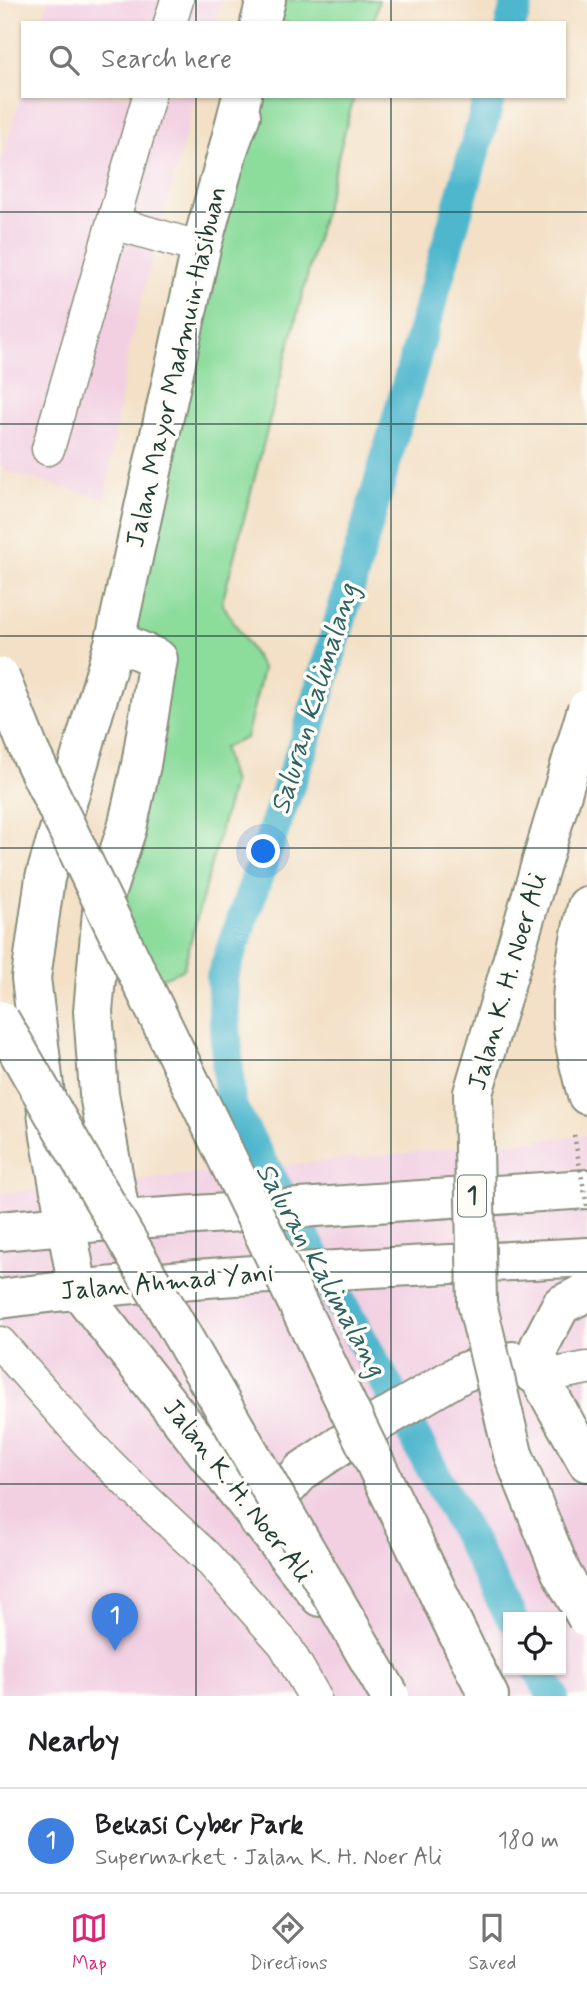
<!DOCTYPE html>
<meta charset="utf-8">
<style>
:root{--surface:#fff;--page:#f2f2f2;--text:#202124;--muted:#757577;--line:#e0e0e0;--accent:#db2777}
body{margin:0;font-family:Mynerve,sans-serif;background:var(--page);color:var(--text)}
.controls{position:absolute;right:21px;bottom:21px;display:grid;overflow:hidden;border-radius:0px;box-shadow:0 2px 5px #0004}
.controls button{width:63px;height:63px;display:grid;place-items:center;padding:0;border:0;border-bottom:2px solid var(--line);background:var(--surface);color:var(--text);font:35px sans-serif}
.you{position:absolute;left:264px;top:852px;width:24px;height:24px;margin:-18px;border:5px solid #fff;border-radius:50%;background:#1a73e8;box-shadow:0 0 0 10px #1a73e833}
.badge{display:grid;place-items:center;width:46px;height:46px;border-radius:50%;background:var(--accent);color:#fff;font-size:23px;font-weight:700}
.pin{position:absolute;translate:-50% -58px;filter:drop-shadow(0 2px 4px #0008)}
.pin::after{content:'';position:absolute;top:37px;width:24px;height:21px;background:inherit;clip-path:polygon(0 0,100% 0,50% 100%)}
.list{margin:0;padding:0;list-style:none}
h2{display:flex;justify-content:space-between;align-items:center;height:91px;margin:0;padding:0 28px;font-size:30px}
h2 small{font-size:23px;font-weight:400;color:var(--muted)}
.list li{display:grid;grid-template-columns:46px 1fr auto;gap:21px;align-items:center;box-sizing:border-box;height:105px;padding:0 28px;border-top:2px solid var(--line)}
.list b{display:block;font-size:26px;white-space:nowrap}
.list p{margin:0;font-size:23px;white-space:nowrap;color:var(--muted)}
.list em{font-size:23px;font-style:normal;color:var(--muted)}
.icon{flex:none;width:38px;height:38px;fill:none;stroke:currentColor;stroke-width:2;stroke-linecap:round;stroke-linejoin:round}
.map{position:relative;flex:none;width:587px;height:1696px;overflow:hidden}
.search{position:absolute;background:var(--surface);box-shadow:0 2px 5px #0004;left:21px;right:21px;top:21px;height:77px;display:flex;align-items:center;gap:18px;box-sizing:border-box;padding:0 24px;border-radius:0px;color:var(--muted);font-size:26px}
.sheet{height:196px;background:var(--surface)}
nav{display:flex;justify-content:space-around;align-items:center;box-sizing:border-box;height:98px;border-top:2px solid var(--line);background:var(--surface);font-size:19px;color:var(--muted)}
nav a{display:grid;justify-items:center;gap:4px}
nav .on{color:var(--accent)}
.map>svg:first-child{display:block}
.built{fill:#f2d0e2;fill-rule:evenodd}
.green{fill:#8cdc9c;stroke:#568c68;stroke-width:2}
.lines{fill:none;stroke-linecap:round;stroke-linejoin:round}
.canal{stroke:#4fb7cd;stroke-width:32}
.minor-casing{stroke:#898e7d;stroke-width:35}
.major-casing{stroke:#898e7d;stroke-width:42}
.highway-casing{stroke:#898e7d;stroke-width:42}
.minor{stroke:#fff;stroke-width:32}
.major{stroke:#fff;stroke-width:38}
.highway{stroke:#fff;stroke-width:38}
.major-bridge-casing{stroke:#898e7d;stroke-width:42;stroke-linecap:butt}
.highway-bridge-casing{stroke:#898e7d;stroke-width:42;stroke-linecap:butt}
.path-bridge{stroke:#898e7d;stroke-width:4.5;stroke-dasharray:2 5;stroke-linecap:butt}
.major-bridge{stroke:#fff;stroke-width:38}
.highway-bridge{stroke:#fff;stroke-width:38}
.grid{fill:none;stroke:#1f3d34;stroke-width:2;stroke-opacity:0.55}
.labels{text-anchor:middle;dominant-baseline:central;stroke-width:7;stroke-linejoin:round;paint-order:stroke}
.shield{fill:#fdfcf7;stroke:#62766e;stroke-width:2}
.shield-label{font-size:24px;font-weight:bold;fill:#1f3d34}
.street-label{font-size:26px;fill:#1f3d34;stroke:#fdfcf7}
.water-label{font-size:28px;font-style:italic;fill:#2d6262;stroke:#fdfcf7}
</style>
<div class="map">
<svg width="587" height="1696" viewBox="0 0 587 1696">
<rect width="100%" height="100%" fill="#fdfcf7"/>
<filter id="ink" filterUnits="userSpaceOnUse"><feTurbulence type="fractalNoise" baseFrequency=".0143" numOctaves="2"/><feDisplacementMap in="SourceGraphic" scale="14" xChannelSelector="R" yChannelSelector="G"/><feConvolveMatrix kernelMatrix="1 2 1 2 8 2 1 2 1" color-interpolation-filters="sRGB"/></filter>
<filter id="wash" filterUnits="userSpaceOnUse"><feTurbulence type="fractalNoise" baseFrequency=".00686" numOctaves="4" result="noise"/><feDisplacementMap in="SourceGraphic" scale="28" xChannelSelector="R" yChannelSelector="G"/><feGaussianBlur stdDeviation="1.57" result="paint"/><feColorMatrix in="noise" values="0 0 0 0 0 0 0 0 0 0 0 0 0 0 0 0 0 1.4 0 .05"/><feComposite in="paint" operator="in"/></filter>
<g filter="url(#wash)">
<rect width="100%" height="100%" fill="#f3e0c6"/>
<path class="built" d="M 48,0 L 222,0 L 216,23 L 41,23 Z
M 23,86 L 23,96 L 196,96 L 129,347 L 105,499 L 7,472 L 0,463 L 0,165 Z
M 587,1135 L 587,1696 L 0,1696 L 0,1193 ZM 508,1617 L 561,1617 L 561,1670 L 508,1670 Z"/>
<path class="green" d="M 282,0 L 379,0 L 373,23 L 274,23 Z
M 247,96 L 354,96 L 222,603 L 263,669 L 246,738 L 223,748 L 233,783 L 183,970 L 144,985 L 103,901 L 158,660 L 115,640 Z"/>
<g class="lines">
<path class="canal" d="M 511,23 L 518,0
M 490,96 L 308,732 L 222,977 L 230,1105 L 388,1387 L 511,1617
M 539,1670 L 553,1696"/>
</g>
</g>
<g filter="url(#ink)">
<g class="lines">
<defs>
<path id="minor" d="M 170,23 L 177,0
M 114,223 L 201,248
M 48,449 L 149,96
M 0,1343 L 88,1443 L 128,1483 L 207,1557 L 285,1645 L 314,1696
M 539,1377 L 587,1368"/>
<path id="major" d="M 115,640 L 45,878 L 31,978 L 50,1136 L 78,1289 L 320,1597
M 587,906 C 580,938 573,970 572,1003 C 571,1034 579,1065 587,1095
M 123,1230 L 99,1094 L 93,1011 L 103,901 L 127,828 L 141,765 L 158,659 L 115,640 L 201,248 L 229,147 L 241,115
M 587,1292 L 561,1305 L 539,1347 L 539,1377 L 587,1462
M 258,1520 L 302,1471 L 351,1438 L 462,1373 L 482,1365 L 513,1361 L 539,1377"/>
<path id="highway" d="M 260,23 L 266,0
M 229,147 L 242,96
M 0,1231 L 120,1220 L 587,1189
M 0,1299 C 194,1273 391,1268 587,1257
M 474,1667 L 489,1696"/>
</defs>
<use href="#minor" class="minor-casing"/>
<use href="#major" class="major-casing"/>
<use href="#highway" class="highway-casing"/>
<use href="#minor" class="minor"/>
<use href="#major" class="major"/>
<use href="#highway" class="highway"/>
<defs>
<path id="major-bridge" d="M 587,709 L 473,1093 L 477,1303 L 513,1454 L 561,1572 L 587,1618"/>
<path id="highway-bridge" d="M 0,677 L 30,752 L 474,1667
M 0,1020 L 390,1696"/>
</defs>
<use href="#major-bridge" class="major-bridge-casing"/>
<use href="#highway-bridge" class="highway-bridge-casing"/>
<path class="path-bridge" d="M 574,1135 L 587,1206"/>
<use href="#major-bridge" class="major-bridge"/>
<use href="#highway-bridge" class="highway-bridge"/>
</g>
</g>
<path class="grid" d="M 196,0 L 196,23M 391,0 L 391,23M 196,96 L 196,1696M 391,96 L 391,1696M 0,212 L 587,212M 0,424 L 587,424M 0,636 L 587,636M 0,848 L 587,848M 0,1060 L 587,1060M 0,1272 L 587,1272M 0,1484 L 587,1484"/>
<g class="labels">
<rect class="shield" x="458" y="1175.5" width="28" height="41" rx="5"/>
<g class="shield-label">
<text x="472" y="1196">1</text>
</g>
<g class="street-label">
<text transform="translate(177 367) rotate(-77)">Jalan Mayor Madmuin Hasibuan</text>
<text transform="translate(508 982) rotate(-74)">Jalan K. H. Noer Ali</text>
<text transform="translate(167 1283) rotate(-5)">Jalan Ahmad Yani</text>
<text transform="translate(237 1491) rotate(52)">Jalan K. H. Noer Ali</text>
</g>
<g class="water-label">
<text transform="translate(315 699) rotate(-73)">Saluran Kalimalang</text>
<text transform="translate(320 1270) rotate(61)">Saluran Kalimalang</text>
</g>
</g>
</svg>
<div class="controls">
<button><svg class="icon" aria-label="locate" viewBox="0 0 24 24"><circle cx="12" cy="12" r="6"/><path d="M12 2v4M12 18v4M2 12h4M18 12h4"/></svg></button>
</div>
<div class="you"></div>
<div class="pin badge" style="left:115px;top:1651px;background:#3f7fe0">1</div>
<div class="search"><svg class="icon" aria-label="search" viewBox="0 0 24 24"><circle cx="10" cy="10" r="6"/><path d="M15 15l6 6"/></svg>Search here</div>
</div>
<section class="sheet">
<h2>Nearby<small></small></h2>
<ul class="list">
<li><span class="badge" style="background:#3f7fe0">1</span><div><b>Bekasi Cyber Park</b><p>Supermarket · Jalan K. H. Noer Ali</p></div><em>180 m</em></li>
</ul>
</section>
<nav>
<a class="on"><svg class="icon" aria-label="map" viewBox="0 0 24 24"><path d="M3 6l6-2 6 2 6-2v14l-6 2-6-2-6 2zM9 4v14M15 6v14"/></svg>Map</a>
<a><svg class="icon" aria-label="directions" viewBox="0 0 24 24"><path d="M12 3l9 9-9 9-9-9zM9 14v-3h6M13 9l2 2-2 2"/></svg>Directions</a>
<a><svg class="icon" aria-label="saved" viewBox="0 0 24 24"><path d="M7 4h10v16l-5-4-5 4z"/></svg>Saved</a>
</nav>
